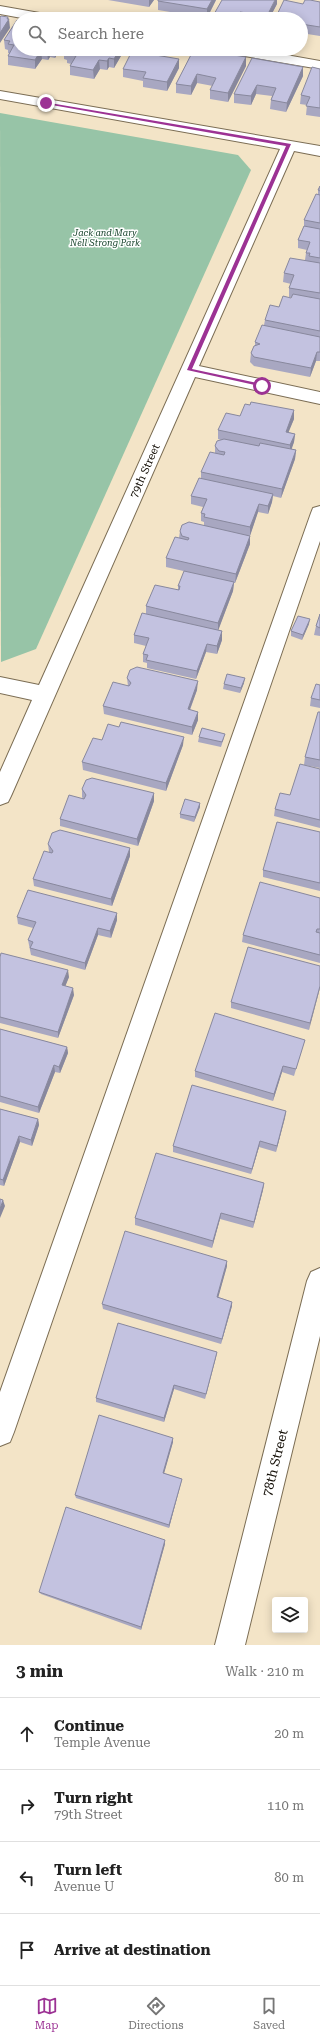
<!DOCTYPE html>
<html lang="en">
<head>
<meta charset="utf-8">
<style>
	:root { --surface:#fff; --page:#f6f6f6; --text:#222; --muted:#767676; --line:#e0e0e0; --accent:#9c3294 }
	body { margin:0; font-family:"Roboto Serif",serif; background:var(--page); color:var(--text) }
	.controls { position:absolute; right:12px; bottom:12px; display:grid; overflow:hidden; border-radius:4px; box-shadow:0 2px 10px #0003 }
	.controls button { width:36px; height:36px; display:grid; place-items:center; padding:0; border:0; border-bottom:1px solid var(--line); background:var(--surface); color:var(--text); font:20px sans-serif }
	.stop { position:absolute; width:12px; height:12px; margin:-9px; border:3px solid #9c3294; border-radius:50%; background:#fff }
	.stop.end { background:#9c3294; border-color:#fff; box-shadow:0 1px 4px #0008 }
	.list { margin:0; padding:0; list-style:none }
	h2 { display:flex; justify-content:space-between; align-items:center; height:52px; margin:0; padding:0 16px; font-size:17px }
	h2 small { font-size:13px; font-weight:400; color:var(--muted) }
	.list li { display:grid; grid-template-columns:26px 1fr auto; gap:12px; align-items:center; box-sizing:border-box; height:72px; padding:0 16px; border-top:1px solid var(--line) }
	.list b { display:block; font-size:15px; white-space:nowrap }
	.list p { margin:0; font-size:13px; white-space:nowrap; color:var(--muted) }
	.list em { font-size:13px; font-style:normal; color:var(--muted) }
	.icon { flex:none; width:22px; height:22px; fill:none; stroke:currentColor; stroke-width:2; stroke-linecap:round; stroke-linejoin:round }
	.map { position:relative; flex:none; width:320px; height:1645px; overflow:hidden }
	.search { position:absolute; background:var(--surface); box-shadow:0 2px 10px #0003; left:12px; right:12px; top:12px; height:44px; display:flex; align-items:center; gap:10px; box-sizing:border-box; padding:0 14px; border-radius:22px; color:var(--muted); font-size:15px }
	.sheet { height:340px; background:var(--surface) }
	nav { display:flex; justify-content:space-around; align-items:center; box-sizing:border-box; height:56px; border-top:1px solid var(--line); background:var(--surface); font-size:11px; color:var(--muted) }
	nav a { display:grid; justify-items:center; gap:2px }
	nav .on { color:var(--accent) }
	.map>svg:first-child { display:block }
	.green { fill:#97c4a7 }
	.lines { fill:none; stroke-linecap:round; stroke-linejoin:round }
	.minor-casing { stroke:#7b6d54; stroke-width:2 }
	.minor { fill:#fff; fill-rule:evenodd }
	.wall { fill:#a8a7c1 }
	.shaded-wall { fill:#88889d }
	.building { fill:#c3c2e0; stroke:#88889d }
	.route { fill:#9c3294 }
	.labels { text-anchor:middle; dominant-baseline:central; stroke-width:3; stroke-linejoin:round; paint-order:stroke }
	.far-park-label { font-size:9px; font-style:italic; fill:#144129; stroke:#fff }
	.street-label { font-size:11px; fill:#120d05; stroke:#fff }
	.near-street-label { font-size:13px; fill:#120d05; stroke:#fff }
</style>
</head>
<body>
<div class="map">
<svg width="320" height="1645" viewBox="0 0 320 1645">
	<rect width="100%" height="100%" fill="#f3e4c7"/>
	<path class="green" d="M0,113l238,42 13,15 -215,479 -35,13z"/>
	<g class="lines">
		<g class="minor-casing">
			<path id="minor" d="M0,6l51,9 5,1 2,3h-31l-27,-5z
				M220,49h32l68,12v8l-93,-16 -5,-1z
				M0,91l320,55v10l-26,-5 -95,215 121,26v12l-125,-27 -184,419 -3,6 -8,3v-33l32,-72 -32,-7v-16l39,8 241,-536 -280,-50z
				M320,506v35l-306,891 -4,10 -10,4v-54l311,-879 2,-5z
				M320,1268v68l-75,309h-30l92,-364 4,-9z"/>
		</g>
		<use href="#minor" class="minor"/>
	</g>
	<path class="wall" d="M108,0h46l-5,7z
		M158,0h58l-9,18 -49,-8z
		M320,2v34l-19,-3v-14l2,-15z
		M277,4l-8,15h-57l1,-3z
		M17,20l2,29h41l-5,9 -5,-1 -2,3 -6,-1 -7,10 -27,-4v-9l1,-3h-1v-3l-3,-1 -1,-9z
		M125,49l-11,19 -5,-1 -2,3 -7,-1 -6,10 -24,-4v-9l1,-2 -4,-1v-3l-3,-1v-9z
		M194,49l52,8v9l-18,36 -18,-3v-9l3,-4 -16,-3 -6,12 -15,-2v-9z
		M179,59v9l-12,23 -24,-4v-6l-20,-4v-8z
		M303,67v9l-17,36 -16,-3 1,-9 1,-4 -16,-2 -5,11 -17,-2v-9z
		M320,69v48l-14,-2 1,-10 -7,-1 1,-9z
		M320,186v175h-4l-6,16 -56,-11 -4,-4 1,-9 4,-7v-4l9,-17 1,-5 14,-13 13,-10h-3v-9l2,-4 -8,-2 1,-9 21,-13 1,-7 1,-3 -9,-2v-8l6,-14v-6l14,-25v-5z
		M250,405l44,5v9l-6,13 7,2 -1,8 -3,7 5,1 -1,9 -14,39 -8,-2 -1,6 -4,12 -10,-2 -8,23v9l-15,39h-1l-1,8 -15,39 4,1v9l-5,14 -11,-2 -10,27 -49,-11v-5l-4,-1v-8l3,-8 -12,-3v-8l12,-21v-8l32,-16v-4l49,-5 -61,-14v-9l13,-20 1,-7 24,-6v-3l-3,-1v-8l2,-6 -12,-3v-8l10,-18v-6l14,-19v-7l6,-6 -3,-1v-9l22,-14z
		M320,614v22l-6,-1 2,-9z
		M309,624l-7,16 -11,-4v-5z
		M127,678l70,12 -7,20 8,2v8l-6,15 -88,-21 -1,-8 25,-20z
		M244,683l-4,10 -17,-4 1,-5z
		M320,685v23l-10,-2 1,-8z
		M320,712v56l-16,-3 1,-8z
		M199,737l25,1 -3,9 -23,-5z
		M102,740l81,5 -17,46 -83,-21 -1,-8z
		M320,769v59l-46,-12 1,-7z
		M82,789l72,4v8l-16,45 -78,-20v-7l23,-20 -1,-2z
		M200,803v4l-6,15 -14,-4v-4z
		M320,832v59l-57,-14v-7z
		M48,844l82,12 -18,50 -78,-20 -1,-7 16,-27z
		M320,898v65l-78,-21 1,-7z
		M117,913v7l-6,18 -13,-3 -13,35 -54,-15 -3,-15 5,-12 -15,-4 -1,-7z
		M0,957l69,20 -4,9 9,9 -16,43 -58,-15z
		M320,966l-11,64 -78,-22v-6z
		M0,1029l67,18 1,6 -8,20 -5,-1 -16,41 -39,-11z
		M305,1040l-2,6 -9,30 -12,-4 -9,29 -78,-24v-6z
		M0,1109l38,10 1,6 -7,21 -12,-4 -16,44 -4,-1z
		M286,1111l-10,41 -17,-5 -8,27 -78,-22v-6z
		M264,1183l-1,7 -10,38 -33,-9 -8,29 -77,-23v-7z
		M227,1261v5l-9,31 14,5v4l-11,38 -118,-35 -1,-5z
		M217,1352l-1,5 -11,42 -31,-10 -10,33 -68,-20v-4z
		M173,1438v4l-9,31 18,6 -1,4 -12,45 -93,-30 -1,-3z
		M165,1544l-24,86 -100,-36 -2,-2z"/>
	<path class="shaded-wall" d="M149,0h5l-5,7z
		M212,0h4l-9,18v-9z
		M275,0h2v4l-8,15h-3l1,-3z
		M240,12l-1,7h-3z
		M8,17l1,4v-2l1,9 -10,15v-10z
		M49,49l1,8 -2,3 -1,-8z
		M54,49h6l-5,9z
		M120,49h5l-11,19v-9z
		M41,50l1,9 -7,10v-9z
		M246,57v9l-18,36v-9z
		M109,58v9l-2,3v-9z
		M179,59v9l-12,23v-9z
		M99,60l1,9 -6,10 -1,-9z
		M303,67v9l-17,36 1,-9z
		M197,74v9l-6,12v-9z
		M257,85l-1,9 -5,11v-9z
		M317,352l-1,9 -6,16 1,-9z
		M294,410v9l-9,22 1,-9z
		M295,434l-1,8 -4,12v-9z
		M296,450l-1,9 -14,39 1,-9z
		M273,494l-1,8 -4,12v-8z
		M259,504l-1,8 -8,24v-9z
		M250,536v8l-15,39 1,-9z
		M234,582l-1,9 -15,40v-8z
		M310,619l-1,5 -7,16 1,-5z
		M222,631v9l-5,14v-8z
		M207,644l-1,8 -10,27 1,-8z
		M245,678l-1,5 -4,10 1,-5z
		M198,681l-1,9 -10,27 1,-8z
		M198,712v8l-6,15v-8z
		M184,737l-1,8 -17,46v-8z
		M154,793v8l-16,45 -1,-7z
		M200,803v4l-6,15 1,-5z
		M130,848v8l-18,50 -1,-7z
		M117,913v7l-6,18 -1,-7z
		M98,928v7l-13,35v-7z
		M68,970l1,7 -6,15 -1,-7z
		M320,986v2l-11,42 1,-7z
		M73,988l1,7 -16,43v-6z
		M67,1047l1,6 -8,20 -1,-6z
		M54,1065l1,7 -16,41 -1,-6z
		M283,1066l-1,6 -9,29 1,-7z
		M286,1111l-1,7 -9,34 1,-6z
		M38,1119l1,6 -7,21 -1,-6z
		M19,1136l1,6 -16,44 -1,-6z
		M260,1141l-1,6 -8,27 1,-5z
		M264,1183l-1,7 -10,38 1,-6z
		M3,1200l2,6 -5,12v-9z
		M221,1213l-1,6 -8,29 1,-7z
		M227,1261v5l-10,36v-5z
		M232,1302v4l-11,38 1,-5z
		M217,1352l-1,5 -11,42 1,-5z
		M174,1385v4l-10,33v-4z
		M173,1438v4l-10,35v-4z
		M182,1479l-1,4 -12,45v-3z
		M165,1540v4l-24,86v-3z"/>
	<path class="building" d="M158,0h54l-5,9 -49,-8z
		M222,0h53l-8,16 -27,-4 -4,7h-4l-19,-3z
		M284,0l19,4 2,-4h5l10,2v25l-19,-3v-5h-26z
		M1,16l7,1 -1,2h2l-9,14v-16z
		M17,20l2,1v28h30l-2,3 -6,-2 -6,10 -27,-4 6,-11 -6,-1 2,-3 -6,-1z
		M64,49h56l-6,10 -5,-1 -2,3 -8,-1 -6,10 -23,-4 6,-10 -9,-2 2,-3 -5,-1z
		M194,49h4l48,8 -18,36 -18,-3 6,-12 -19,-4 -6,12 -15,-2z
		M132,51l47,8 -12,23 -24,-4 3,-6 -23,-3z
		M252,58l51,9 -16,36 -16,-3 5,-12 -19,-3 -6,11 -17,-2z
		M312,67l8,2v39l-14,-2 4,-9 -9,-2z
		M320,186v5l-2,-1z
		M316,194l4,1v28l-16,-3z
		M304,226l16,3v29l-11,-2 1,-3h-4l4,-11 -12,-2z
		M290,258l30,5v30l-31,-5 5,-13 -10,-2z
		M293,294l27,5v32l-55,-11 5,-15 9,2 4,-11 8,2z
		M262,325l58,12v15h-3l-6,16 -57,-11 -3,-4 3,-7 6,-2 -5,-2z
		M251,402l43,8 -8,22 9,2 -5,11 -72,-15 8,-17 14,3 5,-12 5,1z
		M224,439l35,7 1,-3 36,7 -14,39 -81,-17 9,-20 14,3 1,-3 -6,-1 -4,-5 2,-5z
		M199,478l74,16 -5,12 -9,-2 -9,23 -46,-10 1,-3 -4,-1 6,-14 -16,-3z
		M189,522l61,14 -14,38 -70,-16 9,-21 13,3 1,-2 -7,-2 -2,-5 2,-6z
		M184,571l50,11 -16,41 -72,-17 9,-21 24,5 1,-4h-2z
		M142,613l80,18 -5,15 -10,-2 -10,27 -51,-11 2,-5 -5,-1 6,-16 -15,-3z
		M320,614v14l-4,-2z
		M298,616l12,3 -7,16 -12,-4z
		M137,667l61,14 -10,28 10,3 -6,15 -89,-21 10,-24 16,4 2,-3 -4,-5 3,-8z
		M227,674l18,4 -4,10 -17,-4z
		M316,684l4,1v15l-9,-2z
		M318,712h2v48l-15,-3z
		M121,722l63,15 -18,46 -84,-21 11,-24 9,2 6,-16 11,3z
		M202,728l23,6 -3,8 -23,-5z
		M300,764l20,5v51l-45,-11 5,-16 10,2z
		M92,778l62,15 -17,46 -77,-20 9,-24 15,4 2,-4 -4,-6 4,-9z
		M185,799l15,4 -5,14 -15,-3z
		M277,822l43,10v51l-57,-13z
		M60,830l70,18 -19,51 -78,-20 11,-28 8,2 1,-2 -5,-7 4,-11z
		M260,882l60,16v31h-3l-1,3 4,1v22l-77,-20z
		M28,890l89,23 -7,18 -12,-3 -13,35 -55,-15 3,-6 -5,-2 8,-18 -19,-5z
		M248,947l72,19v20l-10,37 -79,-21z
		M1,953l67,17 -6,15 11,3 -15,44 -58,-15v-60z
		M215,1013l90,27 -9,29 -13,-3 -9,28 -79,-23z
		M0,1029l67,18 -8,20 -5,-2 -16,42 -38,-11z
		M192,1085l94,26 -9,35 -17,-5 -8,28 -79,-23z
		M0,1109l38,10 -7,21 -12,-4 -16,44 -3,-1z
		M156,1153l108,30 -10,39 -33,-9 -8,28 -78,-23z
		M0,1199l3,1 -3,9z
		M125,1231l102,30 -10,36 15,5 -10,37 -120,-35z
		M118,1323l99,29 -11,42 -32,-9 -10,33 -68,-20z
		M99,1415l74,23 -10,35 19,6 -13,46 -94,-30z
		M66,1507l99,33 -24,87 -102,-35z"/>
	<path class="route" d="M44,102l247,42 -99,225 70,15 2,3 -77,-17 99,-224 -240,-42z"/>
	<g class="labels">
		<g class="far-park-label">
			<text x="105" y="233">Jack and Mary<tspan x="105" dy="10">Nell Strong Park</tspan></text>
		</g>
		<g class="street-label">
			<text transform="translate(145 471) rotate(-66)">79th Street</text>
		</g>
		<g class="near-street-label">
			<text transform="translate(275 1463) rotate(-76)">78th Street</text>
		</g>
	</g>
</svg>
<div class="controls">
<button><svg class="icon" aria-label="layers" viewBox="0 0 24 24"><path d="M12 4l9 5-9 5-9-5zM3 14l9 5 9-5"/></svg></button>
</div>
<div class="stop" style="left:262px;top:386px"></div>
<div class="stop end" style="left:46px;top:103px"></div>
<div class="search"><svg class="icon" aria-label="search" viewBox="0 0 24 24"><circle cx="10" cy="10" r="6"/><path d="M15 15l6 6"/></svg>Search here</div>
</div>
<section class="sheet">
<h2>3 min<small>Walk · 210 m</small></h2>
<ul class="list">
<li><svg class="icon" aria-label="ahead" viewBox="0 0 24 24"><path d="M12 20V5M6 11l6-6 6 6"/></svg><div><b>Continue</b><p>Temple Avenue</p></div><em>20 m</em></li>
<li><svg class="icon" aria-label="right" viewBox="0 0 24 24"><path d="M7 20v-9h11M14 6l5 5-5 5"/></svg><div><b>Turn right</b><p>79th Street</p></div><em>110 m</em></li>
<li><svg class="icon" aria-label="left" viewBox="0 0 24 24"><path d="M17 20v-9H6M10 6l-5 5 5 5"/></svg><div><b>Turn left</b><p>Avenue U</p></div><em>80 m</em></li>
<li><svg class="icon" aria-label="arrive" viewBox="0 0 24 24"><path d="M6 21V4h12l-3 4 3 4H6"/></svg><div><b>Arrive at destination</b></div></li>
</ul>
</section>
<nav>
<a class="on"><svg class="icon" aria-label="map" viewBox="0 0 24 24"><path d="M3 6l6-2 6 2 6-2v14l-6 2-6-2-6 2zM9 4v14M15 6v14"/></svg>Map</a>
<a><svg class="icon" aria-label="directions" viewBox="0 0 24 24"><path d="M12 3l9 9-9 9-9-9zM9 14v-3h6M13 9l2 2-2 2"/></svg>Directions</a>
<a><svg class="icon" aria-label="saved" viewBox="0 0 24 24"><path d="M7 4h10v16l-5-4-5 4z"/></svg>Saved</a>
</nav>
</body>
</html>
